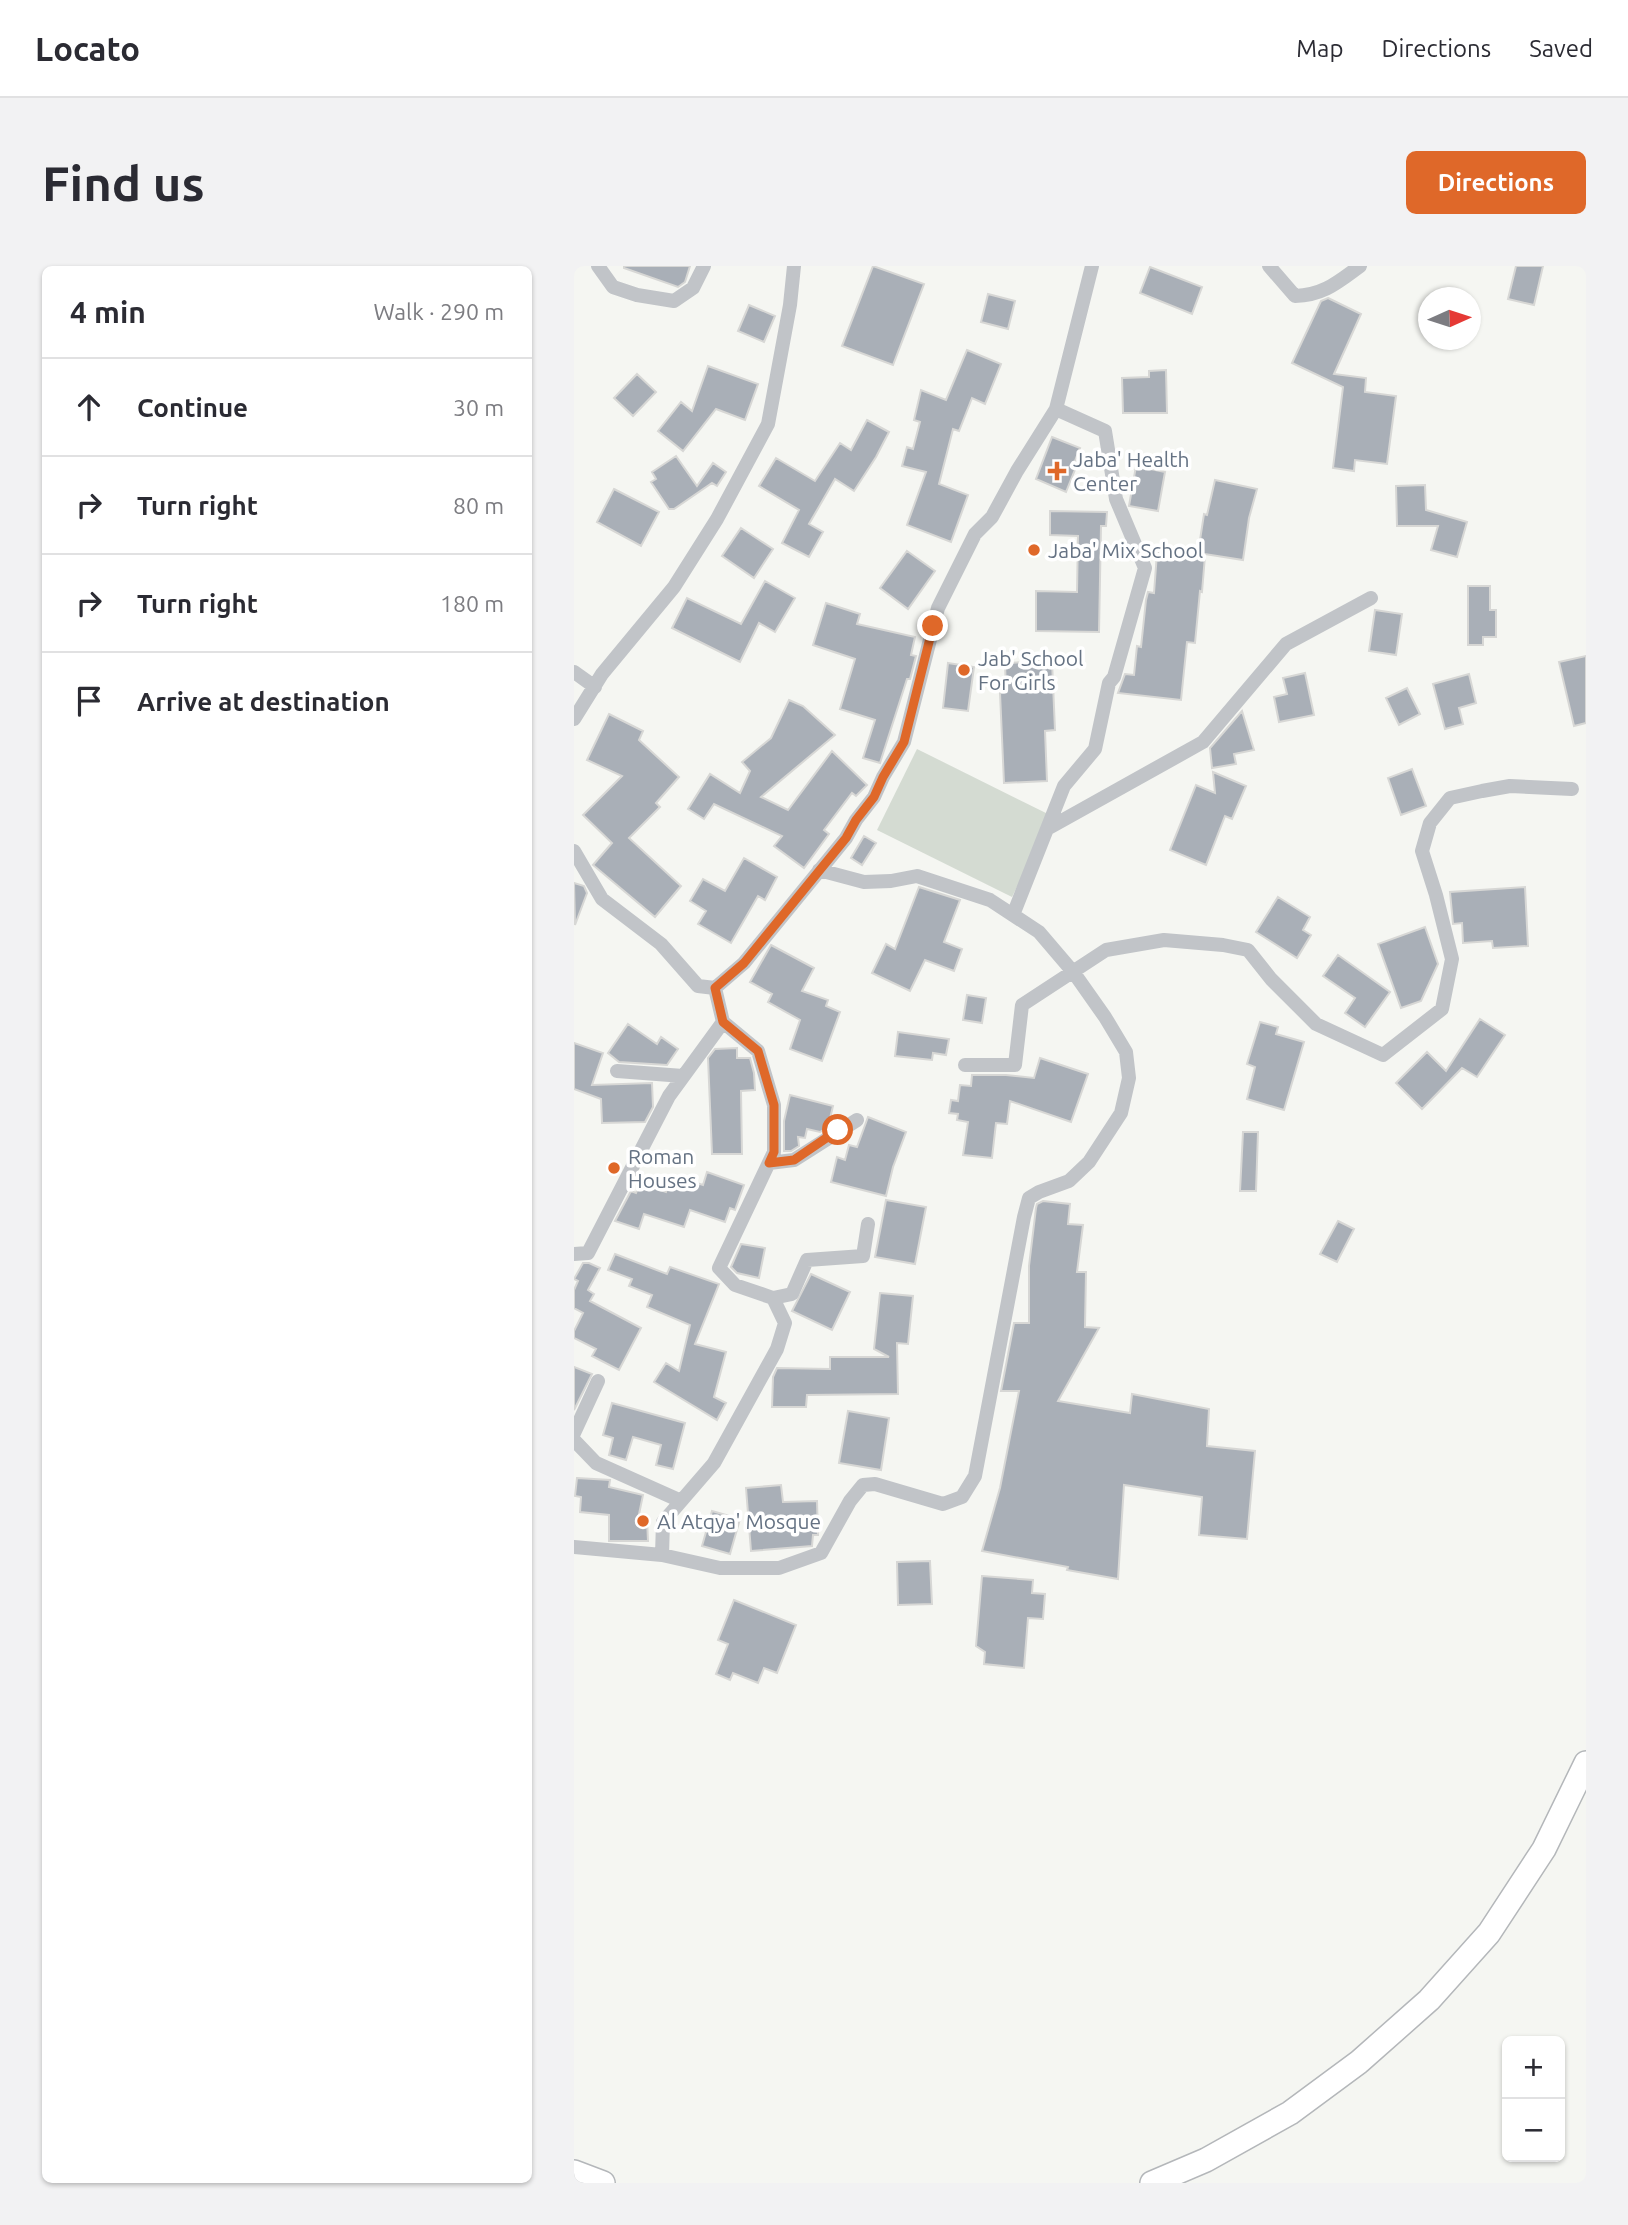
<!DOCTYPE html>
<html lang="en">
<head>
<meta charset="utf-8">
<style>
	:root { --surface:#fff; --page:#f2f2f3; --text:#2b2b33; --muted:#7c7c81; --line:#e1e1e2; --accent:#df6829 }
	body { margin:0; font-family:Ubuntu,sans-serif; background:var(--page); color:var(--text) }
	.controls { position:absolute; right:21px; bottom:21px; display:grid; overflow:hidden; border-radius:10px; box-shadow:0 2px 5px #0004 }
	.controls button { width:63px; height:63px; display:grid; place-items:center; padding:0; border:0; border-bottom:2px solid var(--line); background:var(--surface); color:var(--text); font:35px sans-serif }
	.compass { position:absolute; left:844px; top:21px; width:63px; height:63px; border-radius:50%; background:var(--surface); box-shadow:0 2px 5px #0004; rotate:87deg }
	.stop { position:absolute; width:21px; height:21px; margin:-16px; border:5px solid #df6829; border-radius:50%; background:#fff }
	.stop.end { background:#df6829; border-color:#fff; box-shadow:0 2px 7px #0008 }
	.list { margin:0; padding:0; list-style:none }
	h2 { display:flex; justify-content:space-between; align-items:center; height:91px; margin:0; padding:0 28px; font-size:30px }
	h2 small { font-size:23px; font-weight:400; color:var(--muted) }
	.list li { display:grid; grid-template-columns:46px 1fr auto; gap:21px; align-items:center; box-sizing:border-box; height:98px; padding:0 28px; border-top:2px solid var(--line) }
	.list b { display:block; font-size:26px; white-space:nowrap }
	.list em { font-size:23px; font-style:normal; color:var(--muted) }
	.icon { flex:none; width:38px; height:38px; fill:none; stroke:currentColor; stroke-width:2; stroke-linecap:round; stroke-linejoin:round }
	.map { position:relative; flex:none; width:1012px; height:1917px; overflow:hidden; border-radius:10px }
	header { display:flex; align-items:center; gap:42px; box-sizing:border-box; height:98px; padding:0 35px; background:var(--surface); border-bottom:2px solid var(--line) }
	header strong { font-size:33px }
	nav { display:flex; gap:38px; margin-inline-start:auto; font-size:24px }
	.intro { display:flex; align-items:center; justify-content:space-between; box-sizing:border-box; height:168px; padding:0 42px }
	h1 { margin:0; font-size:49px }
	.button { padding:18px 32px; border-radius:10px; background:var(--accent); color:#fff; font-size:24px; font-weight:700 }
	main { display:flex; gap:42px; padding:0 42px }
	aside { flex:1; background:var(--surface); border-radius:10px; box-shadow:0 2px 5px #0004 }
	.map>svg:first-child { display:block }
	.green { fill:#d4dbd2 }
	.building { fill:#a9afb7; stroke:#d7d7d5; stroke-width:2 }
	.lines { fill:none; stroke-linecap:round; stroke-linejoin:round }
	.trunk-casing { stroke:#b4b7ba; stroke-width:26 }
	.minor { stroke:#c1c4c8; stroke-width:14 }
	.trunk { stroke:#fff; stroke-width:23 }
	.route { stroke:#df6829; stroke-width:9 }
	.poi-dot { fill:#df6829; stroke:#fff; stroke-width:2.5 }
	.labels { text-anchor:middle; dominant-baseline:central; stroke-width:7; stroke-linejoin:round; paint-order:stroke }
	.poi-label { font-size:21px; fill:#657283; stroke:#fff; text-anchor:start }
</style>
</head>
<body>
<header>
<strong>Locato</strong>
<nav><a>Map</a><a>Directions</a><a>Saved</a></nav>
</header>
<div class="intro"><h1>Find us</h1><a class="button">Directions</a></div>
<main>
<aside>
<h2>4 min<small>Walk · 290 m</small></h2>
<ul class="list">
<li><svg class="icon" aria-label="ahead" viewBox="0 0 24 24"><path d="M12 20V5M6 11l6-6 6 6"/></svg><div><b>Continue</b></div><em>30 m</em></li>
<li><svg class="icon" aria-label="right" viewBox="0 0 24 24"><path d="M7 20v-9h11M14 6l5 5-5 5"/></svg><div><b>Turn right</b></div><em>80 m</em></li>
<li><svg class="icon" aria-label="right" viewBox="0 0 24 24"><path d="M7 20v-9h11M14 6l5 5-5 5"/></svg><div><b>Turn right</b></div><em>180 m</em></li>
<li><svg class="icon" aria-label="arrive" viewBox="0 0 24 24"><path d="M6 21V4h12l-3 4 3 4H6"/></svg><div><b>Arrive at destination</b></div></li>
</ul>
</aside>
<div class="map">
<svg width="1012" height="1917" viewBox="0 0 1012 1917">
	<rect width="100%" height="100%" fill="#f5f6f2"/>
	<path class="green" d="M343,483l135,67 -40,81 -135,-67z"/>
	<path class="building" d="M50,0h66l-5,16 -7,5 -54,-19z
		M299,0l51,18 -31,81 -51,-19z
		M942,0h27l-9,39 -26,-6z
		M576,1l52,20 -10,27 -52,-21z
		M414,28l27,7 -7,28 -27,-7z
		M754,32l33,16 -27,60 32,4 -1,14 31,4 -9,68 -32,-4 -1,11 -21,-3 10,-81 -51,-24 29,-62z
		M175,39l26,11 -11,26 -26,-11z
		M393,84l34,14 -16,40 -13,-6 -13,33 -6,-2 -14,55 29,11 -17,47 -44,-17 19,-53 -24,-6 5,-19 6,2 7,-27 -6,-2 7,-30 25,10z
		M134,100l50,18 -13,36 -29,-11 -33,42 -25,-20 23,-29 11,9z
		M592,104l1,43h-44l-1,-35 27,-1v-6z
		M63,108l19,18 -23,24 -19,-18z
		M293,154l22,12 -13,25 -22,34 -19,-12 -26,45 14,8 -14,25 -27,-14 17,-33 -40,-24 17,-28 39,23 25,-38 11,7z
		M478,171l28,11 -5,13 3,1 -12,30 -30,-13z
		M102,190l21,30 16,-23 13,9 -9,14 -5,-3 -38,26h-5l-18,-27 5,-3 -4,-7z
		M562,200l29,6 -7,39 -29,-5z
		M641,214l42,9 -8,29 -6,42 -45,-7 6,-39 3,1z
		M851,219l1,25 41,12 -10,35 -26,-7 7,-24h-41l-1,-40z
		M40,223l45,23 -18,34 -44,-24z
		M476,245l57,1 -1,14h-5l-2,106 -63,-1v-40l41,1 1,-56 -28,-1z
		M167,262l32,21 -19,29 -32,-22z
		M333,285l28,20 -27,38 -28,-21z
		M583,287l48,3 -3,36 -2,-1 -5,52 -8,-1 -6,58 -63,-7 7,-19 9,1 3,-29 4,1 5,-47 2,-8 6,1z
		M191,315l30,17 -20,34 -16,-9 -19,39 -68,-34 15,-30 54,26z
		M894,320h22v24h6v27h-13v8h-15z
		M252,337l34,11 -3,10 58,13 -4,18 5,1 -6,23h-3l-27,84 -17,-5 12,-38 -35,-11 15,-50 -42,-14z
		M801,344l27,4 -6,41 -27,-4z
		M1012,390v67l-12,3 -15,-64z
		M478,395l3,69 -10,1 2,50 -43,2 -4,-90 6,-1 -1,-29z
		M374,397l26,4 -6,44 -25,-3z
		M731,407l9,42 -35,7 -5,-25 13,-3 -4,-16z
		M895,408l7,29 -17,5 4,16 -18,5 -12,-45z
		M833,422l13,26 -21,11 -13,-27z
		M215,434l14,6 32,29 -74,62 27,13 44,-59 35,34 -11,11 -4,-3 -28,37 5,4 -25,34 -30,-22 8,-10 -68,-32 -10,15 -16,-10 22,-35 30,19 10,-22 -8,-9 29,-24z
		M668,445l12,39 -20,4 2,10 -24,4 -2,-20z
		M35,448l34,17 -4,9 40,37 -23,26 4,4 -31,31 52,48 -26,31 -62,-52 19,-22 -29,-28 39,-39 -35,-16z
		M838,503l14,37 -25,9 -13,-37z
		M639,506l33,14 -14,33 -7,-3 -19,49 -36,-15 26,-65 19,8z
		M290,570l12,7 -14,22 -11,-7z
		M170,592l33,19 -12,23 -7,-4 -27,47 -33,-19 8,-13 -16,-10 13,-22 22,12z
		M0,617l10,3 3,7 -12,32z
		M345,621l41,13 -16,42 18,7 -8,22 -29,-11 -15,31 -38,-18 14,-29 9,5z
		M951,621l3,59 -35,2 -1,-7 -29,2 -1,-20 -9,1 -3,-32z
		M704,631l32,20 -7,13 8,5 -14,23 -41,-26z
		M851,661l13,37 -17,37 -20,7 -23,-64z
		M197,679l43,23 -12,23 26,9 -2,6 14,6 -18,49 -32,-12 10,-29 -32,-18 4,-8 -22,-12z
		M764,689l52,37 -25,35 -20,-14 10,-15 -32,-22z
		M393,729l19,3 -4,25 -19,-3z
		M906,753l25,16 -28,42 -15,-9 -40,41 -26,-26 31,-31 19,19z
		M686,756l18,5 -2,7 28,8 -20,68 -37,-11 8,-32 -8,-3z
		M54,758l29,20 4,-7 17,12 -11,16 -48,-3 -11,-9z
		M324,766l51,7 -3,16 -13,-2 -1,7 -37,-4z
		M0,777l29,10 -11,32 60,-2 1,24 -8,15 -43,1 -1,-24 -27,-10z
		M163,782v10h13l4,15 1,17 -14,1 1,63h-30l-4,-96 7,-9z
		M466,792l48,16 -17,48 -61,-21 -3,23 -11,-1 -4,35 -29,-3 5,-33 -11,-2 1,-6 -9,-1 2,-13 7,1 2,-16 11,1 1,-11h34l28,3z
		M216,829l43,11 -5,21 -8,5 -13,-3 -2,9 -7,-1 1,9 -8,5h-7v-30z
		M294,851l38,15 -13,35 -7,29 -55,-14 6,-25 8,3 4,-15 8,2z
		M669,866h15l-2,59h-16z
		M133,906l37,13 -9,25 -5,-2 -5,14 -35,-12 -6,17 -40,-13 -5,15 -24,-8 16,-30 5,2 4,-10 26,9 6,-17 31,10z
		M312,934l40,7 -11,57 -40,-7z
		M469,935l27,3 -2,20 15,1 -6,47h9l-1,55 14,1 -41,73 72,12 2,-19 77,15 -2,37 48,5 -8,88 -48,-4 3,-38 -78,-12 -6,94 -51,-9 1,-3 -86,-16 18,-63 19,-97h-18l13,-68h15v-57l7,-58 1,-4z
		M764,955l16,8 -17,33 -17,-8z
		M167,978l24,4 -6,30 -22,-5 -6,-6z
		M41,988l52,20 3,-7 49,17 -24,60 31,8 -12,45 12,6 -9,17 -63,-38 12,-19 13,8 11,-46 -43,-18 5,-12 -23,-9 3,-7 -24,-9z
		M9,997h6l11,5 -12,22 6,4 -4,7 51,27 -22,42 -27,-14 4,-7 -22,-11v-7l9,-18 -9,-5v-18l4,-9 -4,-2z
		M237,1008l39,18 -18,38 -40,-19z
		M306,1027l33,3 -5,48 -11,-1 1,51 -91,1 -1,12h-34l1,-30 4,-9 53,1v-12h59l-15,-8z
		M0,1101l18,7 -18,36z
		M38,1137l73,20 -12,46 -17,-4 5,-20 -28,-8 -7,23 -17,-5 4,-17 -10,-3z
		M274,1145l41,7 -8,52 -42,-7z
		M3,1212l33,2 -1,7 34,8 -5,24h9l1,22h-39v-26l-29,-3 1,-15 -6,-1z
		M207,1219l2,17 34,-1 1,34h-5l-1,11 -61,5 -5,-63z
		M138,1245l28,8 -10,35 -28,-8z
		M356,1295l2,43 -34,1 -1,-43z
		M408,1310l51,4 -1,13 13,1 -2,25 -15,-1 -4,50 -40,-4 1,-12 -9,-6z
		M160,1334l62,25 -19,48 -13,-5 -6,15 -25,-10 -3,7 -14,-6 12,-30 -10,-4z"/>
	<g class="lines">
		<g class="trunk-casing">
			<path id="trunk" d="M0,1906l29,11
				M578,1917l54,-23 84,-47 69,-51 70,-62 60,-67 55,-84 42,-86"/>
		</g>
		<path class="minor" d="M24,0l15,21 24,8 37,6 19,-13 11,-22
			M695,0l26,30c29,-1 43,-14 65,-30
			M0,406l21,15
			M0,453l28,-45 72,-87 43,-68 51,-95 22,-119 4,-39
			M473,563l156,-87 83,-98 85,-46
			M0,585l28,48 59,45 37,42 17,2 29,-25 102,-125 10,-18 18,-23 9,-20 21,-35 34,-134 37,-74 17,-17 25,-46 39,-62 36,-143
			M439,649l51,-129 31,-37 14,-66 5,-6 31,-109 -29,-69 -11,-68 -49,-22
			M391,799h50l7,-60 84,-55 58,-10 59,5 25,5 23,29 45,45 67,31 59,-46 10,-50 -16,-64 -14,-44 8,-28 20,-25 32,-7 28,-5 62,3
			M43,805l66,5
			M195,897l25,-3 63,-40
			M0,988l14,-1 81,-157 54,-74
			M199,1032l19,-4 15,-34 56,-4 5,-32
			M0,1167l24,-52
			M0,1174l22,23 85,38
			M0,1281l88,8 58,13h59l42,-15 29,-52 13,-16 12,-1 68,20 19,-7 13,-21 49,-259 5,-19 10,-6 30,-11 20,-19 32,-49 8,-35 -3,-26 -21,-35 -31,-44 -35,-41 -49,-32 -73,-24 -26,5 -27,1 -45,-12
			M88,1289l1,-33 51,-59 63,-114 8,-26 -12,-25 -38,-13 -16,-17 55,-116v-47l-16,-54 -35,-29 -8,-34"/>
		<use href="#trunk" class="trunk"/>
	</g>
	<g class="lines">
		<path class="route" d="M264,864l-44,30 -25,3 5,-11v-47l-16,-54 -35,-29 -8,-34 29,-25 102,-125 10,-18 18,-23 9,-20 21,-35 29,-116"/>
	</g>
	<g class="poi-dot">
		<path d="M479.5 194.5h7v7h7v7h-7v7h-7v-7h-7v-7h7z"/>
		<circle cx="460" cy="284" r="7"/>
		<circle cx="390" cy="404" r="7"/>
		<circle cx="40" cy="902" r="7"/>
		<circle cx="69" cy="1255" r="7"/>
	</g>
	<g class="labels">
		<g class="poi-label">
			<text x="499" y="193">Jaba' Health<tspan x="499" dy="24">Center</tspan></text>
			<text x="474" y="284">Jaba' Mix School</text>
			<text x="404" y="392">Jab' School<tspan x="404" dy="24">For Girls</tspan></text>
			<text x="54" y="890">Roman<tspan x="54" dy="24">Houses</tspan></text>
			<text x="83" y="1255">Al Atqya' Mosque</text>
		</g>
	</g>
</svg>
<div class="controls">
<button>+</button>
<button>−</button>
</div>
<svg class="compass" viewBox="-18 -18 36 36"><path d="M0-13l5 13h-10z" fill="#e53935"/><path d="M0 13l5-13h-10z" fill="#7c7c81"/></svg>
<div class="stop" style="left:264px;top:864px"></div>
<div class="stop end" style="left:359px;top:360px"></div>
</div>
</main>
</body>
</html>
